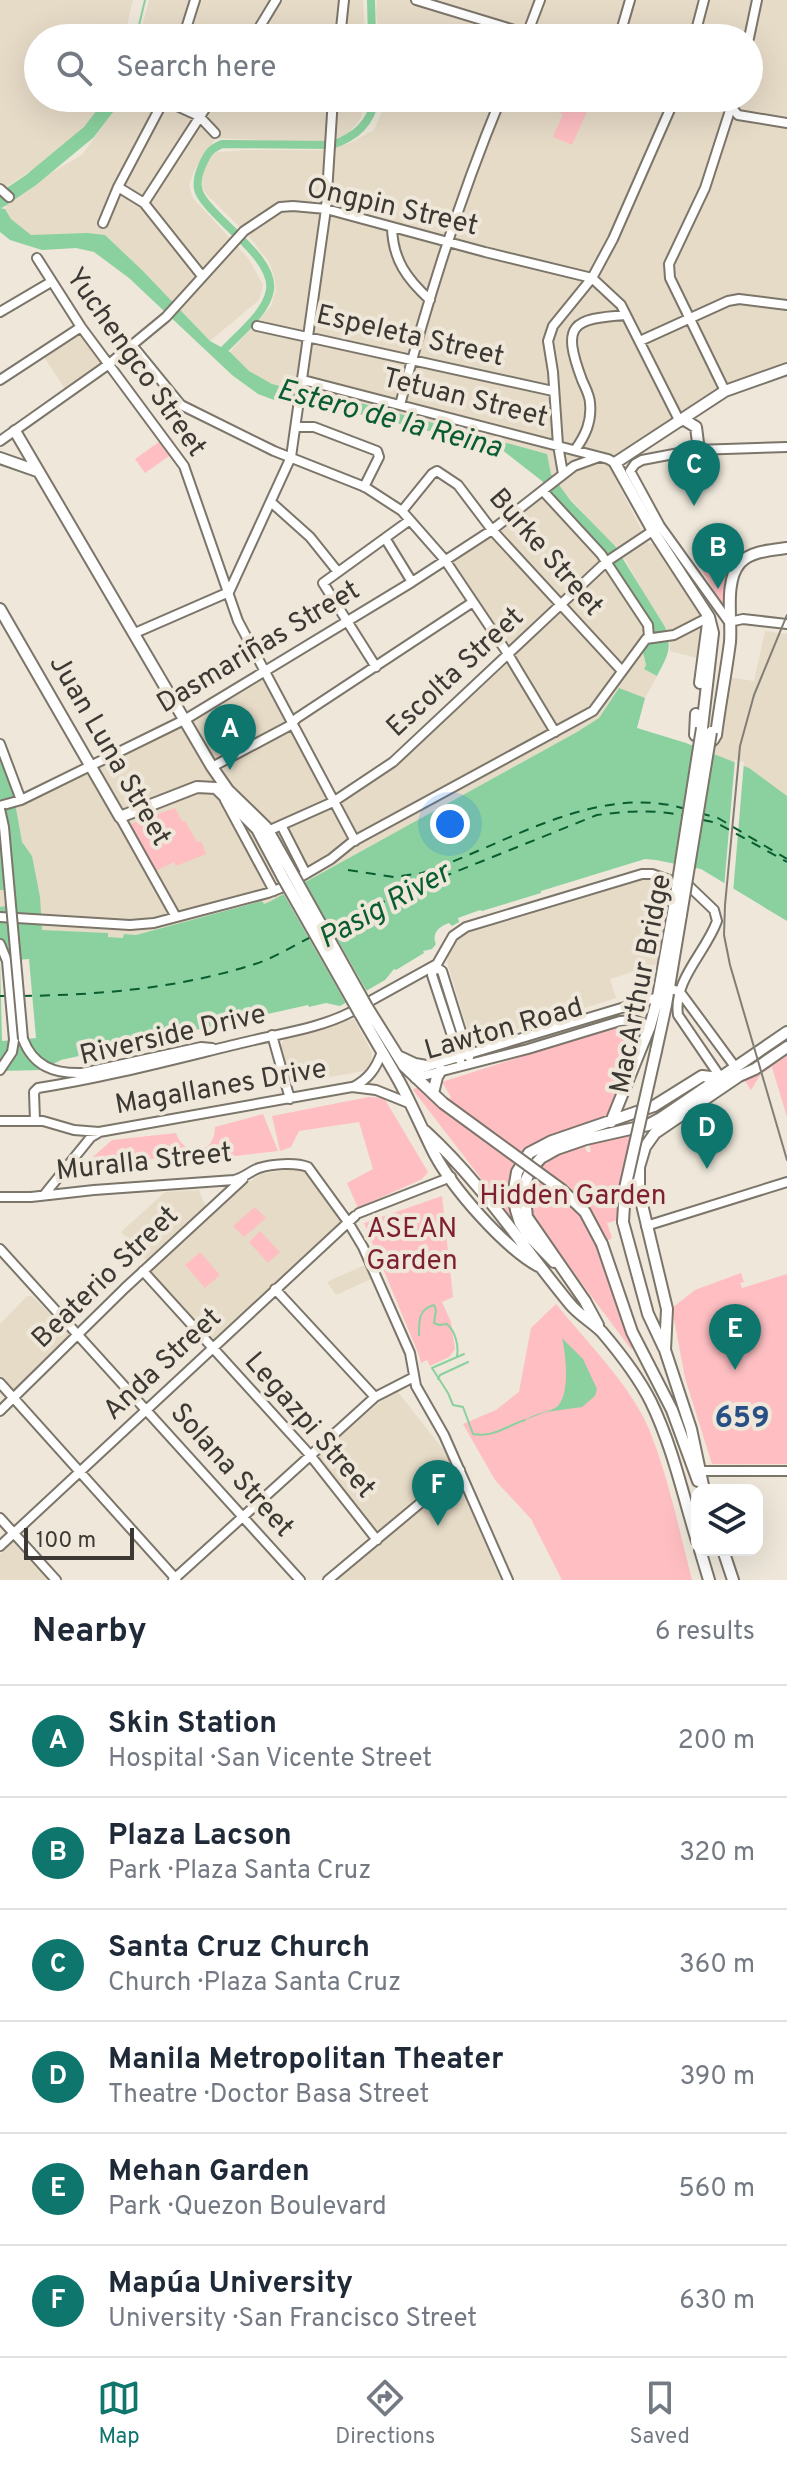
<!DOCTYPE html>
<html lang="en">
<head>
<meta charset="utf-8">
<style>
	:root { --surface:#fff; --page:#f2f2f3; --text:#1f2937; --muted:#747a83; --line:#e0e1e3; --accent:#0f766e }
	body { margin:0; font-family:Overpass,sans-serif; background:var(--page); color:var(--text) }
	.controls { position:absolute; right:24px; bottom:24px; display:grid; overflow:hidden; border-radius:16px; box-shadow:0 8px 32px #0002 }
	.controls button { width:72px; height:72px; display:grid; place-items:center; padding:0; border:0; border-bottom:2px solid var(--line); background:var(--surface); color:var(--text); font:40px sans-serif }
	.scale { position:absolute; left:24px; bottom:20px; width:110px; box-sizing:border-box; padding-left:8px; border:4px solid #3c3934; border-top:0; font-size:22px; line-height:28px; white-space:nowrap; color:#3c3934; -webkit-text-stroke:6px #eee7da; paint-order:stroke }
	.you { position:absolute; left:450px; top:824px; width:28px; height:28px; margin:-20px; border:6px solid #fff; border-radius:50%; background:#1a73e8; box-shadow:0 0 0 12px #1a73e833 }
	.badge { display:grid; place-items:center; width:52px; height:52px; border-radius:50%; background:var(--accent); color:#fff; font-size:26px; font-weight:700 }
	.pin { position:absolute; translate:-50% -66px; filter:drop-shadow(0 2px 4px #0008) }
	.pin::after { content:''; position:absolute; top:42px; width:28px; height:24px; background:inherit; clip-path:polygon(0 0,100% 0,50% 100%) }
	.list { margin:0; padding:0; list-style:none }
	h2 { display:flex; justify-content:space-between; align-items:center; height:104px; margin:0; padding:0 32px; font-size:34px }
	h2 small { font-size:26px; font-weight:400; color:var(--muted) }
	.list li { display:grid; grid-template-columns:52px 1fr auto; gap:24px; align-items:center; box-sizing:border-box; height:112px; padding:0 32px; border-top:2px solid var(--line) }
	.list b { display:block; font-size:30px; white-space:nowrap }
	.list p { margin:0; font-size:26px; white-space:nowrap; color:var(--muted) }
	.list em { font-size:26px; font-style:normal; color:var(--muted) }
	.icon { flex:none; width:44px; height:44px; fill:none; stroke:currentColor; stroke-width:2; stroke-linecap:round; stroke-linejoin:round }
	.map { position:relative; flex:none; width:787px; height:1580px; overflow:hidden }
	.search { position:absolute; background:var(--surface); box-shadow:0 8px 32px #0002; left:24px; right:24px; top:24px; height:88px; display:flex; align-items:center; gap:20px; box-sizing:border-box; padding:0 28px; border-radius:44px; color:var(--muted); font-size:30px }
	.sheet { height:776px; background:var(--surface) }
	nav { display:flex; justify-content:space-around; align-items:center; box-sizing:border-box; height:112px; border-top:2px solid var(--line); background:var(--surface); font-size:22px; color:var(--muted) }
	nav a { display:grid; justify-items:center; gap:4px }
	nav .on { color:var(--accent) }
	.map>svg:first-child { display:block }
	.built { fill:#e6dbc7 }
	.green { fill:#febec2 }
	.water { fill:#8ad19f }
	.pier { fill:#eee7da }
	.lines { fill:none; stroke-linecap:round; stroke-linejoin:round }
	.stream { stroke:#8ad19f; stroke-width:2 }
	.canal { stroke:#8ad19f; stroke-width:8 }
	.river { stroke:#8ad19f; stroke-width:14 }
	.ferry { stroke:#095d30; stroke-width:2; stroke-dasharray:10 8; stroke-linecap:butt }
	.minor-casing { stroke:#7b756a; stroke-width:12 }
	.major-casing { stroke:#7b756a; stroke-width:14 }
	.minor { stroke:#fff; stroke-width:8 }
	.major { stroke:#fff; stroke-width:10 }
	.tram { stroke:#827d75; stroke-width:2 }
	.minor-bridge-casing { stroke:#7b756a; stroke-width:12; stroke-linecap:butt }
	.major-bridge-casing { stroke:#7b756a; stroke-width:14; stroke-linecap:butt }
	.minor-bridge { stroke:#fff; stroke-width:8 }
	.major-bridge { stroke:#fff; stroke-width:10 }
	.labels { text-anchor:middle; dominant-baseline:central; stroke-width:8; stroke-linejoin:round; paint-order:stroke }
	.street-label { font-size:28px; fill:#3c3934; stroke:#eee7da }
	.park-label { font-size:28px; fill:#7f1f32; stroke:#eee7da }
	.water-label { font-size:30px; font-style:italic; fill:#095d30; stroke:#eee7da }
	.neighbourhood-label { font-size:30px; font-weight:bold; fill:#284f85; stroke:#eee7da }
</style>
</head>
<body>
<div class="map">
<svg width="787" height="1580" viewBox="0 0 787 1580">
	<rect width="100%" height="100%" fill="#eee7da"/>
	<path class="built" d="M0,0h133l-9,38h-86v60h65l-17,31 -42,33 -44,29z
		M149,0h214l2,38h-226z
		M377,0h410v362l-56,21 -124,79 41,81 10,2 39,66 8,18 -4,30 -31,-8v-10l-44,-80 -65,-73 -10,-14 -5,-20 -200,-55 -32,-4 -42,-11 -24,-13 -18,-19 41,-46 5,-17 -2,-13 -5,-14 -22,-28 -40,-39 -5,-7 -1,-12 9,-19 7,-5 29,-2h78l26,-7 24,-13 14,-32h361v-60h-369l-4,-25z
		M119,98h243l-1,20 -13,16 -24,9 -108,-5 -22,33 -5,15 4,12 56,61 14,26 -4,15 -49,41 -68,-71 -37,-35h-74l-20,-16 -6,-10 3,-11 74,-43 31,-43z
		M81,332l23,31 -39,26 -21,-32z
		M547,488l58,64 48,73 3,7 -13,20 3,13 -2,4 13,7 -12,22 -26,-9 -20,29 -22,14 -306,169 -8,3 -1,-3 -126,34 -12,-1v4l-16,-1 -1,-4 -107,-4v-123l92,-39 172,-94 69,129 45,-29 129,-119 -62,-94z
		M765,631l22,3v162l-74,-41 13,-78 28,4z
		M640,878l13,2 15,9 -8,74 -50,16 6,19 -144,46 -25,-82 4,-16 10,-12z
		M354,1019l18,34 -1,12 -7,6 -75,13 -8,-38 4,-9z
		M294,1169l11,2 37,51 -129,121 -64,-71 100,-90 12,-8z
		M199,1190l7,17 -58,55 -27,-30 44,-40z
		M365,1265l6,14 -35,16 -9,-13z
		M27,1296h5l37,37 1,5 -56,54 -14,-15v-53z
		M397,1391l49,62 7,18 -76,63 -61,-78 74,-62z
		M455,1481l6,8 40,91h-166z
		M13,1542l22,25 13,13h-48v-26z"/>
	<path class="green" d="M548,98h45l-21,47 -19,-8 10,-23 -18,-8z
		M159,442l10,14 -24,17 -10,-14z
		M725,559h3l-4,41 -2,5 -22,-38 2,-2z
		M175,808l7,13h3l12,21 4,-1 5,13 -30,12 -2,-4 -18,9 -26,-47z
		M635,1023l10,5 -34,87 -10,2 -73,29 -14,17 -7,26 6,31 -100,-130 6,-4 25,20 7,-9 -9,-15 179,-57z
		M787,1052v65l-15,-50 -11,7 -10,16 -7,-11z
		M369,1097l15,1 44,74 -6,7 -64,29 -11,-25 26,-14 -14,-47 -60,9 -8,16 -11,4 -8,-35z
		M263,1114l15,37 -42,5 -39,-1 -113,10 28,-25 64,-7c9,26 39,22 39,-6z
		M633,1130l-15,68v22l-11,3 5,15 -13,8 21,70 13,32 -2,1 -91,-121c-14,-22 -15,-52 8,-69 10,-8 25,-11 36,-14l3,7h4l-2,-8z
		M442,1196l11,101 -11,5 9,20 4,27 -6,8 -19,9 -3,-6 -6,3 -2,-8 -55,-132z
		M255,1207l11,11 -22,19 -11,-11z
		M260,1231l20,21 -12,11 -19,-21z
		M200,1252l20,23 -15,13 -20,-23z
		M741,1273l3,9 -4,1 2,5 45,-14v190h-75l-27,-86 -13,-70 23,-18z
		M556,1304c28,35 75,82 92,123 20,48 31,102 44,153h-130l-31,-61 -36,-39 -32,-56 33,-14 23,-18 12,-64z"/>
	<path class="water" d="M0,208l5,1 6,10 20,16 56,-2 18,2 37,35 68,71 20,11 19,19 23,13 42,11 32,4 201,55 4,20 20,27 44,45 50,81c8,23 2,29 -8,49l-13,-7 2,-4 -3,-13 12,-20 -2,-7 -48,-73 -54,-57 -9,-14 -41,-32 -137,-34 -44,-8 -38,-4 -24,-9 -26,-19 -103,-97 -35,-26 -18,-4 -34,2 -32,-10 -10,-8z
		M619,688l26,10 -8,30 49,15 63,25 38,28v125l-86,-52 -45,-9 -11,-1 -104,32v2l-59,18 -2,-1 -22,8 1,4 -7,4 -3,-3c-9,3 -18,10 -13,21l-4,5 -9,2 1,2 -28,17 -2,-1 -9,11 -45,26 -14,-3 -17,4 -1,-2 -247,55 -19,10 -42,1v-164l6,-1 -2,-16h-4v-131l12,27 10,56 10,14 8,41 2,33 66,3v4l15,1 1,-4 12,1 126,-34 2,3 7,-3 306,-169 22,-14z
		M562,1338l21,21 14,30 -2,7 -13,11 -36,5 -21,8c10,-7 20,-7 30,-12 16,-9 11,-54 7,-70z"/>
	<path class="pier" d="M735,759l9,3 -11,131 -9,-5z
		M303,879l66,116 -21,12 -66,-116z
		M29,959l7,79 -34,3 -2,-80z"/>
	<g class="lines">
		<path class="stream" d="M136,38l9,-38
			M419,1335c0,-13 -1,-26 15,-30l2,5 -2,13 5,2 8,-1c8,7 12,21 10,32
			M464,1354l-32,14 16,25 5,12 10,2 10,27c20,4 33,-8 52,-14
			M438,1379l2,-4 28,-13"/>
		<path class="canal" d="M371,0l1,38
			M221,353c16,-18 45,-39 49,-63 5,-32 -55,-69 -69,-94 -6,-9 -3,-21 1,-30 5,-12 8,-17 20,-22l110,1c25,-9 38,-21 44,-47"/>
		<path class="river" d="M0,201l31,-21 58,-48 26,-34"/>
		<path class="ferry" d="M700,813l18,5 69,41
			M703,820l14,3 70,39
			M348,870l46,7 28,-4c84,-28 174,-91 264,-64
			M327,929l66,-32 204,-82c30,-4 58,-6 88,1
			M0,996h8
			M22,996c78,-1 159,-8 233,-32 19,-6 38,-18 56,-27"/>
		<g class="minor-casing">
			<path id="minor" d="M416,0l125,38
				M526,37l14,-37
				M183,38l12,-38
				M253,38l23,-38
				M340,38l4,-38
				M619,38l11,-38
				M694,38l10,-38
				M749,38l8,-38
				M716,98l11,4 11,13 49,8
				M164,100l35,16 16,17
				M118,187l26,16 58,73
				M0,189l9,8
				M144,203l68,-105
				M103,223l15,-36 47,-89
				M392,228c1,32 15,51 38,72
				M37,258l44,69 103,139 54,155 117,220
				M0,312l51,-30
				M257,326l296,65
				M640,341l88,-40 11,-2 48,6
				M132,345l49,60 93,46 91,36 37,24 43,49 63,94 47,78
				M0,380l81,-53
				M303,380l305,79 7,4
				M725,391l-55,-113 -1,-14 36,-76 29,-90
				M400,405c27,-104 60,-208 101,-307
				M297,427h17l63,24 2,6 -15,30
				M0,441l109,-77 57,-47 78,-86 36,-24 13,-1 33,3 159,43 107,26 29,27 59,117
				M787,447l-92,3 -53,10 -7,4 -5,7 30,55 69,96 14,-3 44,5
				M575,450c10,-14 17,-28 15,-47 0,-7 -5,-16 -8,-23 -21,-56 -10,-61 44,-65
				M563,474l-5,-29 -5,-73 -5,-31 5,-15 39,-48 21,-39 62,-141
				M543,491l58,63 47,71 1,12
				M272,503l38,34 28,35
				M402,511l30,-37 5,-3 21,14 34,45 130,141
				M385,538l27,44
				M135,633l94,-41 62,-135 35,-248 7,-111
				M376,667l-53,-84 87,-63
				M0,744l21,56
				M212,767l77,-41 8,-8 176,-116
				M225,800l49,91
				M0,806l21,-6 165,-81 226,-137 80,-52 82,-64 25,-9
				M120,817l56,100
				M281,825l25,49
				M268,831l65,-29 60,-40 213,-200 54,-36
				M302,876l29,-17 21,-17 241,-131 53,-72 28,-4 35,-18
				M690,887l24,23 3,11c-11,31 -44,59 -39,94l43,63
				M0,917l130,8 24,-2 114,-30 13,-5
				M0,944l7,17 7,79 -2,12 -12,18
				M434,966l8,5 27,86
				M434,967l-2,8 28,85
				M669,988l11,4 56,76
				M372,1000l65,-36 16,-28 13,-9 176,-53h10l20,7
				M272,1035l18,64
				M23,1039c10,27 31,35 59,34l119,-26 11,1
				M409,1072l249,-75
				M415,1078l113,-29 92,-28 14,-1 16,6
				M353,1087c16,-8 23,-19 29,-35
				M0,1121h43l31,9 25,2 253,-45 24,3 35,14
				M35,1121l-1,-29 4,-4c71,-11 141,-30 212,-47 33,-8 70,-13 101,-29
				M44,1195l47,-58 7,-4
				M0,1197h31l63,-7 140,-10c10,-2 16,-9 25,-12 13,-4 36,-6 49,-1l40,55 15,25 47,106 6,33 28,49 64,145
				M359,1213l92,-36
				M646,1226l141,-44
				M0,1249l300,331
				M143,1271l167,184 67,85
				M275,1289l100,108
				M0,1383l176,196
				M0,1411l125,-123 118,-109
				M702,1471h85
				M0,1518l56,62
				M0,1546l355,-330
				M173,1580l202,-183 39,-20
				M328,1580l132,-110"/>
		</g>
		<g class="major-casing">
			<path id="major" d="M683,419l13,8 2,16 -3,7
				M15,431l197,336 16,23 38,37 25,44
				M0,458l37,13
				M0,609l120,208 77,-30 19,1 41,41 25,47
				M700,683l8,-60
				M702,728l11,-95 -4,-16 -56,-86 -38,-68 110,-72 62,-22
				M695,735l1,-21
				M713,740l3,-5c4,-31 10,-62 14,-93 2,-22 -6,-61 10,-79 11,-12 32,-13 47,-15
				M367,1007l37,59 39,37
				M359,1012c13,23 27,46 40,69 13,24 23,48 35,72 19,36 69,93 104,113
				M656,1051l10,-46 15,-90
				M398,1056l17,8 11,2
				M433,1093l4,-16 4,-7
				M611,1122l39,-96 8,-29 15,-84
				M425,1131c56,51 97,115 145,173 9,11 22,18 32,28 17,20 37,46 49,70 21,43 32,93 46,139
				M623,1222l25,92 16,34
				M602,1244l30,88 40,78 26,71
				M554,1262l-25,-26 -9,-13 -4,-13 -3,-15 4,-23 12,-19 23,-12 102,-35 48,-30 18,2
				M598,1325l-13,-24 -58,-84 -3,-27 2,-10 5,-11 10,-11 16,-9 29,-10 62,-14 13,-7 126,-86
				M704,1490l-13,-61 -26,-79 2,-41 -28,-117v-25l6,-20 10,-14 84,-57 16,-7 32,-22
				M700,1550l9,30
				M723,1550l10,30"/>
		</g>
		<use href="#minor" class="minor"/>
		<use href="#major" class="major"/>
		<path class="tram" d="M787,615l-33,80 -14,51 -15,159 -1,30 6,30 57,195"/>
		<g class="minor-bridge-casing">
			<path id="minor-bridge" d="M0,809l4,18 19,212"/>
		</g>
		<g class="major-bridge-casing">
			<path id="major-bridge" d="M291,871l76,136
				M282,876l77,136
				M673,913l29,-185
				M681,915l30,-183
				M443,1103l119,87 23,22 17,32
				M623,1222l2,-34 31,-137"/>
		</g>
		<use href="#minor-bridge" class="minor-bridge"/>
		<use href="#major-bridge" class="major-bridge"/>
	</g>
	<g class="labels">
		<g class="street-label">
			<text transform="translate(392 208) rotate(13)">Ongpin Street</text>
			<text transform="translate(410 337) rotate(13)">Espeleta Street</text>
			<text transform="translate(135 363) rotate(55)">Yuchengco Street</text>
			<text transform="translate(465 399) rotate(14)">Tetuan Street</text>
			<text transform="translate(545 553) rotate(49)">Burke Street</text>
			<text transform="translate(259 648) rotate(-31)">Dasmariñas Street</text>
			<text transform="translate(456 673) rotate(-43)">Escolta Street</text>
			<text transform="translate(109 751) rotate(60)">Juan Luna Street</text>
			<text transform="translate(642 984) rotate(-79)">MacArthur Bridge</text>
			<text transform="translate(504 1030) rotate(-16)">Lawton Road</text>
			<text transform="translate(173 1036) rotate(-13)">Riverside Drive</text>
			<text transform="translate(221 1088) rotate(-10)">Magallanes Drive</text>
			<text transform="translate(144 1163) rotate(-6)">Muralla Street</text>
			<text transform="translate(106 1278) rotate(-44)">Beaterio Street</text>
			<text transform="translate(163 1365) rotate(-43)">Anda Street</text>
			<text transform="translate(309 1426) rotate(49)">Legazpi Street</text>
			<text transform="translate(231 1471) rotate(48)">Solana Street</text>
		</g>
		<g class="park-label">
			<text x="573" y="1197">Hidden Garden</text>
			<text x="412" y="1230">ASEAN<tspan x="412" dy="32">Garden</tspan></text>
		</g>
		<g class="water-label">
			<text transform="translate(389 420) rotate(15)">Estero de la Reina</text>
			<text transform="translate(385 907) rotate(-29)">Pasig River</text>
		</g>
		<g class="neighbourhood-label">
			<text x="742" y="1419">659</text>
		</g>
	</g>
</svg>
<div class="controls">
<button><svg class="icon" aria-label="layers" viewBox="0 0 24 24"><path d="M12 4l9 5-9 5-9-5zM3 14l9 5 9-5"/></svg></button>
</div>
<div class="scale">100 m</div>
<div class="you"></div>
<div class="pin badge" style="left:230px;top:770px">A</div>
<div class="pin badge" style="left:718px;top:589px">B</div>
<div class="pin badge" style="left:694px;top:506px">C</div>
<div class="pin badge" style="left:707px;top:1169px">D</div>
<div class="pin badge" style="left:735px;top:1370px">E</div>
<div class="pin badge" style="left:438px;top:1526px">F</div>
<div class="search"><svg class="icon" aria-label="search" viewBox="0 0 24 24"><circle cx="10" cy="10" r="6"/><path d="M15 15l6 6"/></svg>Search here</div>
</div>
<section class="sheet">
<h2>Nearby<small>6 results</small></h2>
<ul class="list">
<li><span class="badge">A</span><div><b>Skin Station</b><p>Hospital · San Vicente Street</p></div><em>200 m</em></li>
<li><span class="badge">B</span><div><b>Plaza Lacson</b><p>Park · Plaza Santa Cruz</p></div><em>320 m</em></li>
<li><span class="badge">C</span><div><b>Santa Cruz Church</b><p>Church · Plaza Santa Cruz</p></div><em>360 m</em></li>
<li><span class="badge">D</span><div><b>Manila Metropolitan Theater</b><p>Theatre · Doctor Basa Street</p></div><em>390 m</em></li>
<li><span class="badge">E</span><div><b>Mehan Garden</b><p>Park · Quezon Boulevard</p></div><em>560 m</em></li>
<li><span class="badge">F</span><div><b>Mapúa University</b><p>University · San Francisco Street</p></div><em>630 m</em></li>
</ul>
</section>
<nav>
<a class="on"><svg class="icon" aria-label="map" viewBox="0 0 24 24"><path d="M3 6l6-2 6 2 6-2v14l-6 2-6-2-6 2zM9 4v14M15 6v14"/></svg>Map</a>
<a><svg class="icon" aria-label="directions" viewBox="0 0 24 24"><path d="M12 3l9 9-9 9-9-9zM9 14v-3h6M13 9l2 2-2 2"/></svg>Directions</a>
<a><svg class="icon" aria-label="saved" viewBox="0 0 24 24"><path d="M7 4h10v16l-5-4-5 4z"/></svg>Saved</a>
</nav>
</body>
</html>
